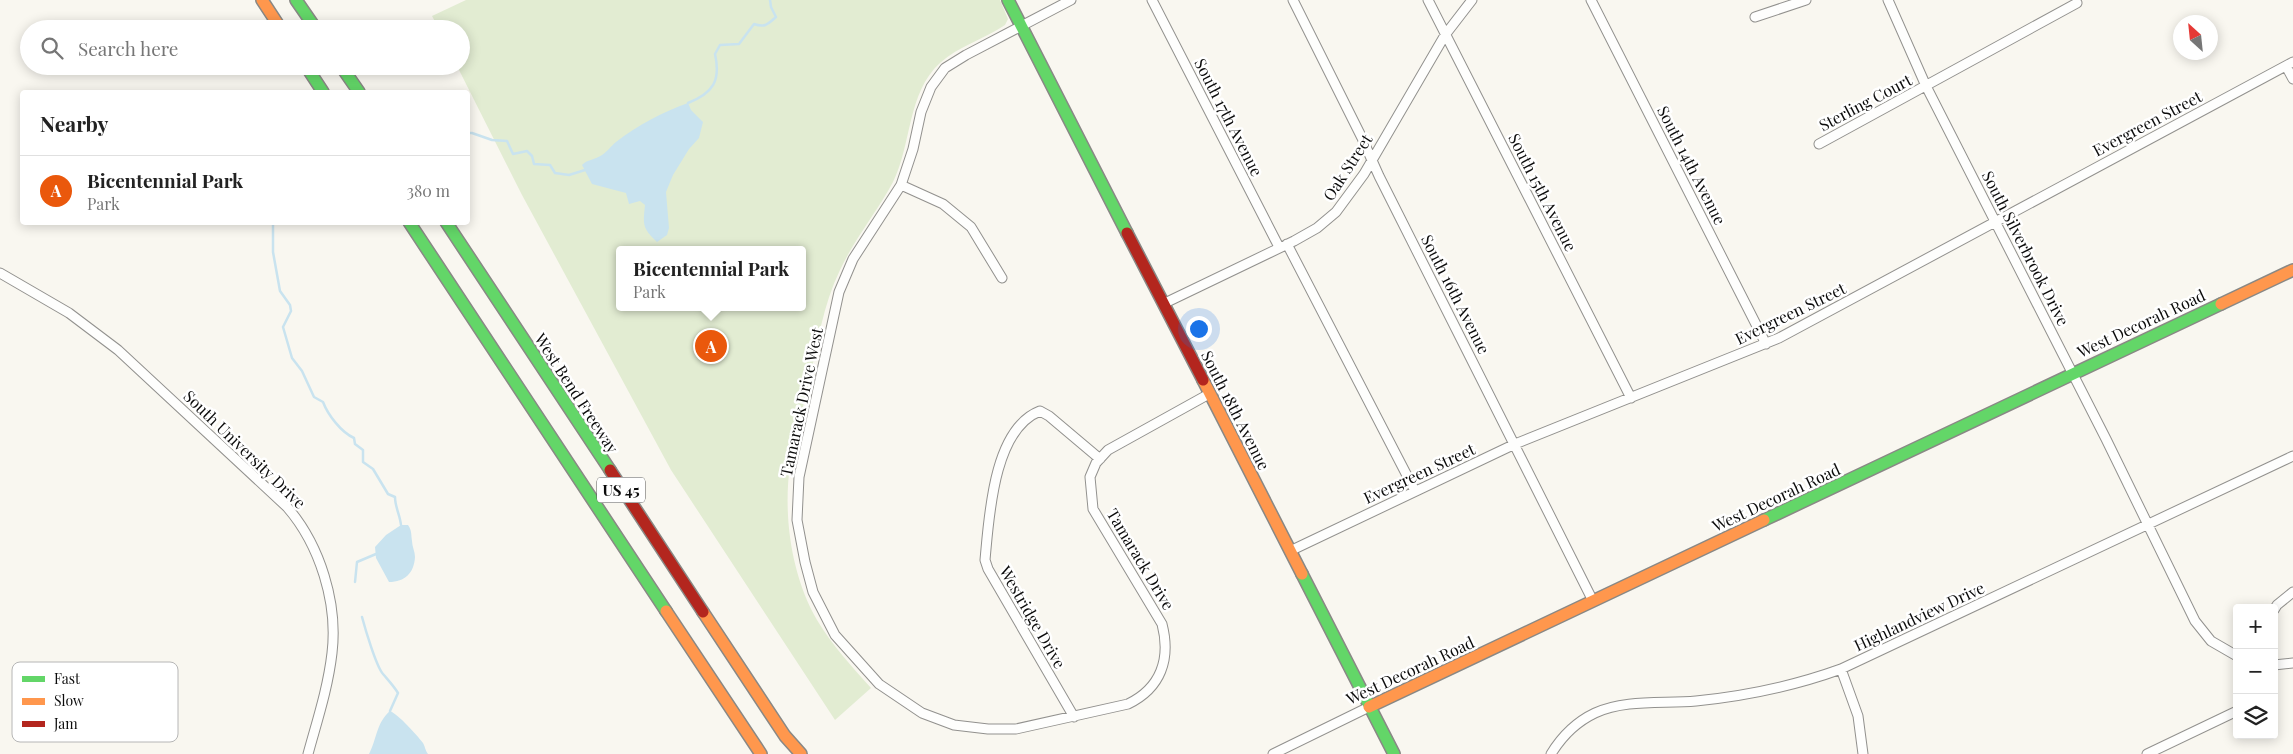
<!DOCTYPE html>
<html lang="en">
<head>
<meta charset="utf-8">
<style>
	:root { --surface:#fff; --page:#f2f2f2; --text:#222; --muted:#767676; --line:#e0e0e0; --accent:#ea580c }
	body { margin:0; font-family:"Playfair Display",serif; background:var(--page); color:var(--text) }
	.controls { position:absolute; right:15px; bottom:15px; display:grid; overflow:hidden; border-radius:5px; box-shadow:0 2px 12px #0003 }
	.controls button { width:45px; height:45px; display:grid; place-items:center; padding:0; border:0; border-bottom:1px solid var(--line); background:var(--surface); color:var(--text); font:25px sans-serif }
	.compass { position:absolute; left:2173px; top:15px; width:45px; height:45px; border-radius:50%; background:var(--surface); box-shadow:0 2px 12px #0003; rotate:333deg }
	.you { position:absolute; left:1198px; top:328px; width:18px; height:18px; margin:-12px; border:4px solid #fff; border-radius:50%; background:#1a73e8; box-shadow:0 0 0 8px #1a73e833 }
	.badge { display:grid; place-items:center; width:32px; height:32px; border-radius:50%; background:var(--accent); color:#fff; font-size:16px; font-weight:700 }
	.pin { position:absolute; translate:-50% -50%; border:2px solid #fff; box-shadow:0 1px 5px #0006 }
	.popup { position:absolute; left:616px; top:246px; width:190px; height:65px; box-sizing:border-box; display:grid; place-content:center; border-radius:5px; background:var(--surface); filter:drop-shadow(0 1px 4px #0005); font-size:16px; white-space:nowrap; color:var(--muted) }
	.popup b { font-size:19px; color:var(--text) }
	.popup::after { content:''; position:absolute; left:50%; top:100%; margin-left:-10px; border:10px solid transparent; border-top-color:var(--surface) }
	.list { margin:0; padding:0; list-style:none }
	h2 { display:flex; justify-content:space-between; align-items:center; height:65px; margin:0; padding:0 20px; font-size:21px }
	h2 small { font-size:16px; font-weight:400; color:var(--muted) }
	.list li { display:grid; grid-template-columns:32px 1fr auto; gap:15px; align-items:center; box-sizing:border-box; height:70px; padding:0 20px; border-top:1px solid var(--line) }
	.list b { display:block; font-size:19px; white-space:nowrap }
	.list p { margin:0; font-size:16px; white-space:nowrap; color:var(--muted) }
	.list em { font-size:16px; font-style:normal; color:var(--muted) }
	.icon { flex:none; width:28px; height:28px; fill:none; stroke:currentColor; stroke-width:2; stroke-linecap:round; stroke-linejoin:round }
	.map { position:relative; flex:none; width:2293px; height:754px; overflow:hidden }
	.search { position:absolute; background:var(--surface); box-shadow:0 2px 12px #0003; left:20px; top:20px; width:450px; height:55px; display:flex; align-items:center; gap:12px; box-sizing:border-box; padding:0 18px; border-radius:28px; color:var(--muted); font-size:19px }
	.panel { position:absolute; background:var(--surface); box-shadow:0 2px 12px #0003; left:20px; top:90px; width:450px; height:135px; border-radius:5px }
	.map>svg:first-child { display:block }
	.green { fill:#e2ecd2; fill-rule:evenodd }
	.water { fill:#c9e3ef }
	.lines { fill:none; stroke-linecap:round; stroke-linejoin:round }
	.stream { stroke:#c9e3ef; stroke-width:2.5 }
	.street-casing { stroke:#92918e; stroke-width:11 }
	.fast-casing { stroke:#898885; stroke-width:14 }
	.slow-casing { stroke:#898885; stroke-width:14 }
	.jam-casing { stroke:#898885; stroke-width:14 }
	.street { stroke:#fefefd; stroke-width:9 }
	.fast { stroke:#63d668; stroke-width:11 }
	.slow { stroke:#ff974d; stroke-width:11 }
	.jam { stroke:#b3261e; stroke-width:11 }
	.labels { text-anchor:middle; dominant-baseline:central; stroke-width:5; stroke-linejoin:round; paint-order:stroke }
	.shield { fill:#fff; stroke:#545454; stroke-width:1 }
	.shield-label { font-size:15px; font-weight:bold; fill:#0b0b0b }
	.street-label { font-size:16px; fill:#0b0b0b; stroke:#fff }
	.key { fill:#fff; stroke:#b6b6b6; stroke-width:1 }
	.key-label { font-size:14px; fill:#0b0b0b }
</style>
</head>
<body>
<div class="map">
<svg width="2293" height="754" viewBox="0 0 2293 754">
	<rect width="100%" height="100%" fill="#f9f7f0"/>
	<path class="green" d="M466,0h534l8,19 -3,6c-21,14 -46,21 -65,38 -33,30 -28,81 -47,119 -16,30 -38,56 -53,88 -17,35 -23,75 -31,113 -7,27 -14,54 -19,82 -7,50 1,110 27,155 15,25 35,47 54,68l-36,32 -164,-250 -149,-275 -65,-129h4v-37h-22l-7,-13zM620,250h182v57h-182z"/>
	<path class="water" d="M688,103l3,7 12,12 -4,16 -10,11 -16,26 -7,17 3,36 -2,7 -10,7c-15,-14 -14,-17 -12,-37l-5,-4 -11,3 -3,-11 -34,-9 -10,-19c6,-6 13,-5 20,-10 6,-4 9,-9 14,-13 22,-17 47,-30 72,-39z
		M401,525h7c4,6 3,9 4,16 0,5 3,11 3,16 -1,16 -10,25 -26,25l-13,-24 -1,-11 11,-12z
		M390,711c8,3 27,24 33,32 2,3 2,7 5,11h-59c8,-15 7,-31 21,-43z"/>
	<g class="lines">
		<path class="stream" d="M688,103c25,-10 33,-22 27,-49l5,-9 19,-1 15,-20c11,4 14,0 22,-7l-5,-10 -1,-7
			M468,133h4l20,7 15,1 6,13 14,-3 5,5 2,8 16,1 5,8 14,2 16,-5
			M273,222v30l7,39 10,14 1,6 -8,16 9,31 10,13 12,26 9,5c5,13 18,30 31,36l1,6 8,6v12l10,7 15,25 7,3c0,10 5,18 6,28
			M355,582l2,-20 19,-8
			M362,617c3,11 14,49 21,57 5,6 10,11 15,19l-8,18"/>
		<g class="street-casing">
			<path id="street" d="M1071,0l-105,55 -21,13 -14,19 -10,25 -8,37 -12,36 -48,74 -14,33 -40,185 -2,43 8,42 8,30 22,43 44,49 43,29 32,12 34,4h28l112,-25c33,-16 43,-45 34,-80l-69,-115 -3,-32 6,-14 12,-13 101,-56
				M1152,0l127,247
				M1293,0l69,138 17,38 214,425
				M1428,0l203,398
				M1591,0l175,344
				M1888,0l38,86 180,353 89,182 16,20 26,15
				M1755,17l51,-17
				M2286,66l7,13
				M1819,144l258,-141
				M901,185l42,19 28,23 31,51
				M1287,244l128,247
				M0,273l69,40 49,37 169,157c33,38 51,96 45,146 -4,35 -15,68 -24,101
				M1165,303l129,-62 23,-13 19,-16 28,-38 81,-139 27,-35
				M1290,551l225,-107 264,-106 514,-276
				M2274,610l3,-5 16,-13
				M2274,665l19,-2
				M1841,669l17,47 5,38
				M1074,717l-86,-148 -3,-9c4,-42 8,-131 55,-149l9,5 51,43
				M1273,754l96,-47
				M1551,754c11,-18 25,-32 44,-41 30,-14 68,-9 101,-12 50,-5 98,-15 145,-32l452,-213
				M2147,754l90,-43"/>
		</g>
		<g class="fast-casing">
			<path id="fast" d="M296,0l20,29
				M1008,0l119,233
				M306,66l17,26
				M341,66l18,26
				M409,222l257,389
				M446,222l164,248
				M1764,520l457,-216
				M1302,574l92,180"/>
		</g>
		<g class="slow-casing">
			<path id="slow" d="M262,0l19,29
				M2221,304l72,-34
				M1203,380l99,194
				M666,611l95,143
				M703,612l82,124 16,18
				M1369,707l395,-187"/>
		</g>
		<g class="jam-casing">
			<path id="jam" d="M1127,233l76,147
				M610,470l93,142"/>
		</g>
		<use href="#street" class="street"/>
		<use href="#fast" class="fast"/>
		<use href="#slow" class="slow"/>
		<use href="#jam" class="jam"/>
	</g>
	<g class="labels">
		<rect class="shield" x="597" y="477.5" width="48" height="25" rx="4"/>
		<g class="shield-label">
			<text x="621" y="490">US 45</text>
		</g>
		<g class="street-label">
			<text transform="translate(1865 102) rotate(-28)">Sterling Court</text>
			<text transform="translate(1229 117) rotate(63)">South 17th Avenue</text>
			<text transform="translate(2147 123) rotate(-28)">Evergreen Street</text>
			<text transform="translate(1692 165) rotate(63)">South 14th Avenue</text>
			<text transform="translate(1347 167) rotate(-57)">Oak Street</text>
			<text transform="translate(1543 192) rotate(63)">South 15th Avenue</text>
			<text transform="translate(2026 248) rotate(63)">South Silverbrook Drive</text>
			<text transform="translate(1456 294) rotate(63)">South 16th Avenue</text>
			<text transform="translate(1790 313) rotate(-26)">Evergreen Street</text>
			<text transform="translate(2141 323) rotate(-25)">West Decorah Road</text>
			<text transform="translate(577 393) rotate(57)">West Bend Freeway</text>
			<text transform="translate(801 402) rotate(-78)">Tamarack Drive West</text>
			<text transform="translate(1236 410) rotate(63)">South 18th Avenue</text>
			<text transform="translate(245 449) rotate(44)">South University Drive</text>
			<text transform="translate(1419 473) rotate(-25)">Evergreen Street</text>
			<text transform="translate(1776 497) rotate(-25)">West Decorah Road</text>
			<text transform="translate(1141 559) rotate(59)">Tamarack Drive</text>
			<text transform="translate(1919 616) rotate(-25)">Highlandview Drive</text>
			<text transform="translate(1033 617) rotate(60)">Westridge Drive</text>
			<text transform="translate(1410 670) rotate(-25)">West Decorah Road</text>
		</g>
	</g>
	<rect x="12" y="662" width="166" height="80" rx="8" class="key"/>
	<rect x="22" y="676" width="23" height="6" fill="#63d668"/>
	<rect x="22" y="698" width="23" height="7" fill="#ff974d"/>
	<rect x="22" y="721" width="23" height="6" fill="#b3261e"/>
	<g class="key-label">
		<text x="54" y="684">Fast</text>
		<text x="54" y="706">Slow</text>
		<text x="54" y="729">Jam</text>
	</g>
</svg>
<div class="controls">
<button>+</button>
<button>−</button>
<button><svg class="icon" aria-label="layers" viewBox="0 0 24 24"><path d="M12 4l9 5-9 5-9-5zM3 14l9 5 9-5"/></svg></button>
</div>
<svg class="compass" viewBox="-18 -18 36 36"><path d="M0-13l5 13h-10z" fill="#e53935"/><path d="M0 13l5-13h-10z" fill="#767676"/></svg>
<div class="you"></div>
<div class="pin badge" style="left:711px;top:346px">A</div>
<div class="popup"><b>Bicentennial Park</b>Park</div>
<div class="search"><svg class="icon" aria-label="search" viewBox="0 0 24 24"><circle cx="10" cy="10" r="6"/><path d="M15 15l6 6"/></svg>Search here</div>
<section class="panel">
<h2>Nearby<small></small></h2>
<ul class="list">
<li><span class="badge">A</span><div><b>Bicentennial Park</b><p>Park</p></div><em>380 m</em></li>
</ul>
</section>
</div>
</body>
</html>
